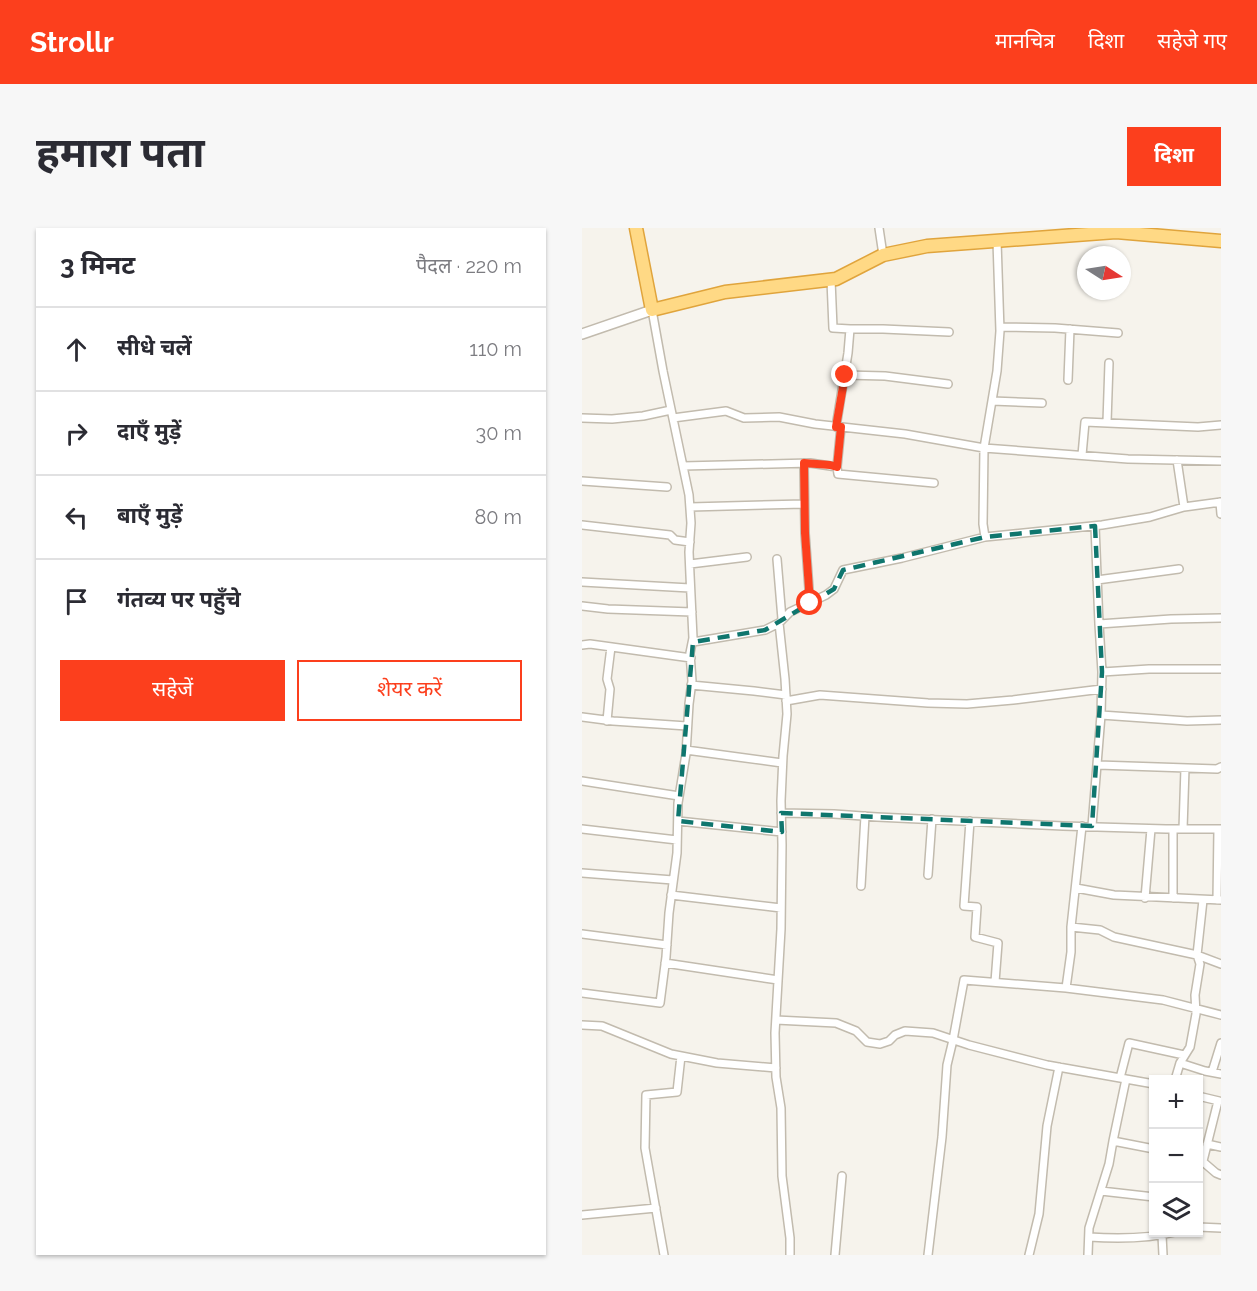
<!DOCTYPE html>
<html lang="hi">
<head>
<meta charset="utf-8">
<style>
	:root { --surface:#fff; --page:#f7f7f7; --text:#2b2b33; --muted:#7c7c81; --line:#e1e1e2; --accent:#fc3f1d }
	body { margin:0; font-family:Raleway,"Noto Sans Devanagari",sans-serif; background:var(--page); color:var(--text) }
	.controls { position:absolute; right:18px; bottom:18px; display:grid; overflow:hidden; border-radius:0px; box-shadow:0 2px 4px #0004 }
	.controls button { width:54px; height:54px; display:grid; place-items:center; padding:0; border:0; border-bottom:2px solid var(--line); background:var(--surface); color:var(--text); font:30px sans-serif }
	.compass { position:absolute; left:495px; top:18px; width:54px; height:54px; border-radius:50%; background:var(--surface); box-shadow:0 2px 4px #0004; rotate:102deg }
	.stop { position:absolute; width:18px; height:18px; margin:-14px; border:4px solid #fc3f1d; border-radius:50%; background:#fff }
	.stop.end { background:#fc3f1d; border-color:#fff; box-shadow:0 2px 6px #0008 }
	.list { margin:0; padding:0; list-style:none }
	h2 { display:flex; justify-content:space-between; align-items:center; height:78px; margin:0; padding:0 24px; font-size:26px }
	h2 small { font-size:20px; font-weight:400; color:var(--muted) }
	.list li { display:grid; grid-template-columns:39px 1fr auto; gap:18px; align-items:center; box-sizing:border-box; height:84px; padding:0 24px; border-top:2px solid var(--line) }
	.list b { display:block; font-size:22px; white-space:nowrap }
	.list em { font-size:20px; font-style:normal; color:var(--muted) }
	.actions { display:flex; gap:12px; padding:18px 24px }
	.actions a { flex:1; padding:14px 0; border:2px solid var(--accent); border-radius:0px; text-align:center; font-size:21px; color:var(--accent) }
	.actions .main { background:var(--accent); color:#fff }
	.icon { flex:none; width:33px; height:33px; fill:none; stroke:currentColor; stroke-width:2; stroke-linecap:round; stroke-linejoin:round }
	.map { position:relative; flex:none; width:639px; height:1027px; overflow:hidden; border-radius:0px }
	header { display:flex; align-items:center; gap:36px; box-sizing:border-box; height:84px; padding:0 30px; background:var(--accent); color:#fff }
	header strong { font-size:28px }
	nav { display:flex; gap:33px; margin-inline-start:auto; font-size:21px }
	.intro { display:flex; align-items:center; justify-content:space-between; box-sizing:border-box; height:144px; padding:0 36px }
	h1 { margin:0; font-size:42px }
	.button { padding:15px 27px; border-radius:0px; background:var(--accent); color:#fff; font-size:21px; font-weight:700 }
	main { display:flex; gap:36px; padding:0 36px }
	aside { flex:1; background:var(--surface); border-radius:0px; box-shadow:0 2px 4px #0004 }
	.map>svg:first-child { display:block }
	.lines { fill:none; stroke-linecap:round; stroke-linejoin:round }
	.minor-casing { stroke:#c2bbae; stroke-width:10 }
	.tertiary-casing { stroke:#c2bbae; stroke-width:12 }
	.trunk-casing { stroke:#e0a43c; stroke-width:15 }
	.minor { stroke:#fff; stroke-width:7 }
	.tertiary { stroke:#fff; stroke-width:9 }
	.trunk { stroke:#ffd985; stroke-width:12 }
	.route { stroke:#fc3f1d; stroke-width:8 }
	.marked { fill:none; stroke:#0f766e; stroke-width:4.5; stroke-dasharray:12 8; stroke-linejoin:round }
</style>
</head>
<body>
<header>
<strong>Strollr</strong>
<nav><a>मानचित्र</a><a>दिशा</a><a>सहेजे गए</a></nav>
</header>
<div class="intro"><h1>हमारा पता</h1><a class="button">दिशा</a></div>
<main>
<aside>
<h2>3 मिनट<small>पैदल · 220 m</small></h2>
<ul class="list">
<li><svg class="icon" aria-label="ahead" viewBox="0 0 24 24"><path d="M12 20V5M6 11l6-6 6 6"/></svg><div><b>सीधे चलें</b></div><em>110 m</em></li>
<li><svg class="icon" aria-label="right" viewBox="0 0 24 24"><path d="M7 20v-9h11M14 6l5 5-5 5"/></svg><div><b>दाएँ मुड़ें</b></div><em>30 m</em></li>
<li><svg class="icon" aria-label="left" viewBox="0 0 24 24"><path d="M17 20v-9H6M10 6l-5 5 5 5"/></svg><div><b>बाएँ मुड़ें</b></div><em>80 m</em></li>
<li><svg class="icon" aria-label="arrive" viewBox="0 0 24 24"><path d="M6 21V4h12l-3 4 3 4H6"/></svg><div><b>गंतव्य पर पहुँचे</b></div></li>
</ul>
<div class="actions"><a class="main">सहेजें</a><a>शेयर करें</a></div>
</aside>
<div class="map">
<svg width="639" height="1027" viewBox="0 0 639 1027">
	<rect width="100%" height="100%" fill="#f6f3ec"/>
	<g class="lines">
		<g class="minor-casing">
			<path id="minor" d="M297,0l4,27
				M249,52l2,48 17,1
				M418,99l55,1 63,5
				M263,147l40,1 63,8
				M486,152l2,-51
				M410,173l50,2
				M0,190l30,1 31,-3 28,-6
				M91,190l53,-7 18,7 35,-1 36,7 90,10 79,14 144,11 93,2
				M525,194l2,-59
				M254,199l12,-74 2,-24h33l66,3
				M500,227l3,-33 113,5 23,-2
				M595,232l7,47
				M222,235l1,70 5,70
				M101,238l127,-3 27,4 4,-40
				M255,239l1,7 96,9
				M0,253l85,6
				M638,274l1,12
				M108,279l114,-3
				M0,297l88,10 5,5 15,2
				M403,309l-2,-13 1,-76 13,-77 3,-40 -3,-90
				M195,331l5,60
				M108,336l57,-7
				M515,352l82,-11
				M0,354l108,6
				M0,378l26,3 84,3
				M197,395l6,56 2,35 -4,42 -2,45 1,44 -1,84 -6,104 1,44 5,31 1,68 8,62v16
				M517,396l72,-5 50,-1
				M111,414l72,-12 14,-7 11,-11 36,-17 8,-6 9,-19 59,-12 83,-21 117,-12 48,-8 34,-10 37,-5
				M0,417l8,-1 101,14
				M520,444l47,-3h72
				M109,457l63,6 32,4
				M204,473l34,-6 108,8 39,1 46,-4 89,-11
				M519,487l86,6 34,-1
				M0,489l31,4 74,5
				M25,493l3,-32 -3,-10 4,-32
				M104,522l96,13
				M516,537l119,4 4,-2
				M0,553l97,15
				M199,585l53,1 43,3 186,9 103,3h55
				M96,593l104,11
				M388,593l-6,85 13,1 -2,30 23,6 -3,39
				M510,598l9,-111 1,-43 -3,-48 -4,-98
				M0,601l95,11
				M601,601l2,-61
				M0,645l91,7
				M346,647l4,-56
				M279,658l4,-70
				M494,660l38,7 107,5
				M89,667l110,13
				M563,670l6,-69
				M591,670v-69
				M635,672l1,-71
				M489,699l29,3 14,7 83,18 24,9
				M0,706l85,11
				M83,735l113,17
				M484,760l5,-36v-25l11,-101
				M0,765l78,10 6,-46 3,-44 8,-60 1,-50 8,-49 3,-50 3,-23 -2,-28 3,-15 -3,-63 -1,-23 2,-29 -2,-28 -26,-124 -11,-61
				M194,792l60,3 20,8 11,11 13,2 9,-3 6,-6 10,-4 28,2 36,12 78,20 107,19
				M0,797l20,1 69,28 46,9 59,5
				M598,835l10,-16 6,-33 -1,-19 5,-31 -3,-9 6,-55
				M630,844l9,-29
				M538,850l9,-35 55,12
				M544,851l-13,62 41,8
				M593,852l5,-17 25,8 16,3
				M616,868l21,5
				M625,916l14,3
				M616,932l5,1 15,-60
				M620,933l14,12 5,2
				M519,963l53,6
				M0,987l74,-7
				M616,999l23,1
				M580,1007l1,20
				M507,1009c29,2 58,2 86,-5
				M82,1027l-19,-107 1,-53 31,-3 4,-36
				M253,1027l7,-79
				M346,1027l14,-118 5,-72 6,-25 11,-60 102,8 97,12 58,15
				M447,1027l10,-41 8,-88 12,-59
				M506,1027l1,-27 20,-64 4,-23"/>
		</g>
		<g class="tertiary-casing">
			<path id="tertiary" d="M0,106l70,-24"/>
		</g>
		<g class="trunk-casing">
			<path id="trunk" d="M54,0l16,82 73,-18 111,-13 47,-24 44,-9 189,-14 105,9"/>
		</g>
		<use href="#minor" class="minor"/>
		<use href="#tertiary" class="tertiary"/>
		<use href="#trunk" class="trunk"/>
	</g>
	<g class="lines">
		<path class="route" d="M228,375l-5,-70 -1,-70 26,2 7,2 4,-40h-5l9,-52"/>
	</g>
	<path class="marked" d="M513,298l7,146 -10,154 -311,-13 1,19 -104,-11 15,-179 72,-12 69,-41 9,-19 142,-33z"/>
</svg>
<div class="controls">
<button>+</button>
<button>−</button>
<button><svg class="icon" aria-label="layers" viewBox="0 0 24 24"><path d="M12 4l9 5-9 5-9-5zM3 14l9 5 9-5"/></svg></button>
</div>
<svg class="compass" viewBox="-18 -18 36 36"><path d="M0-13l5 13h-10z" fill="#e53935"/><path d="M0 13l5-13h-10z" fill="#7c7c81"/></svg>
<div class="stop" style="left:228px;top:375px"></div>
<div class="stop end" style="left:263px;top:147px"></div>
</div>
</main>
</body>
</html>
